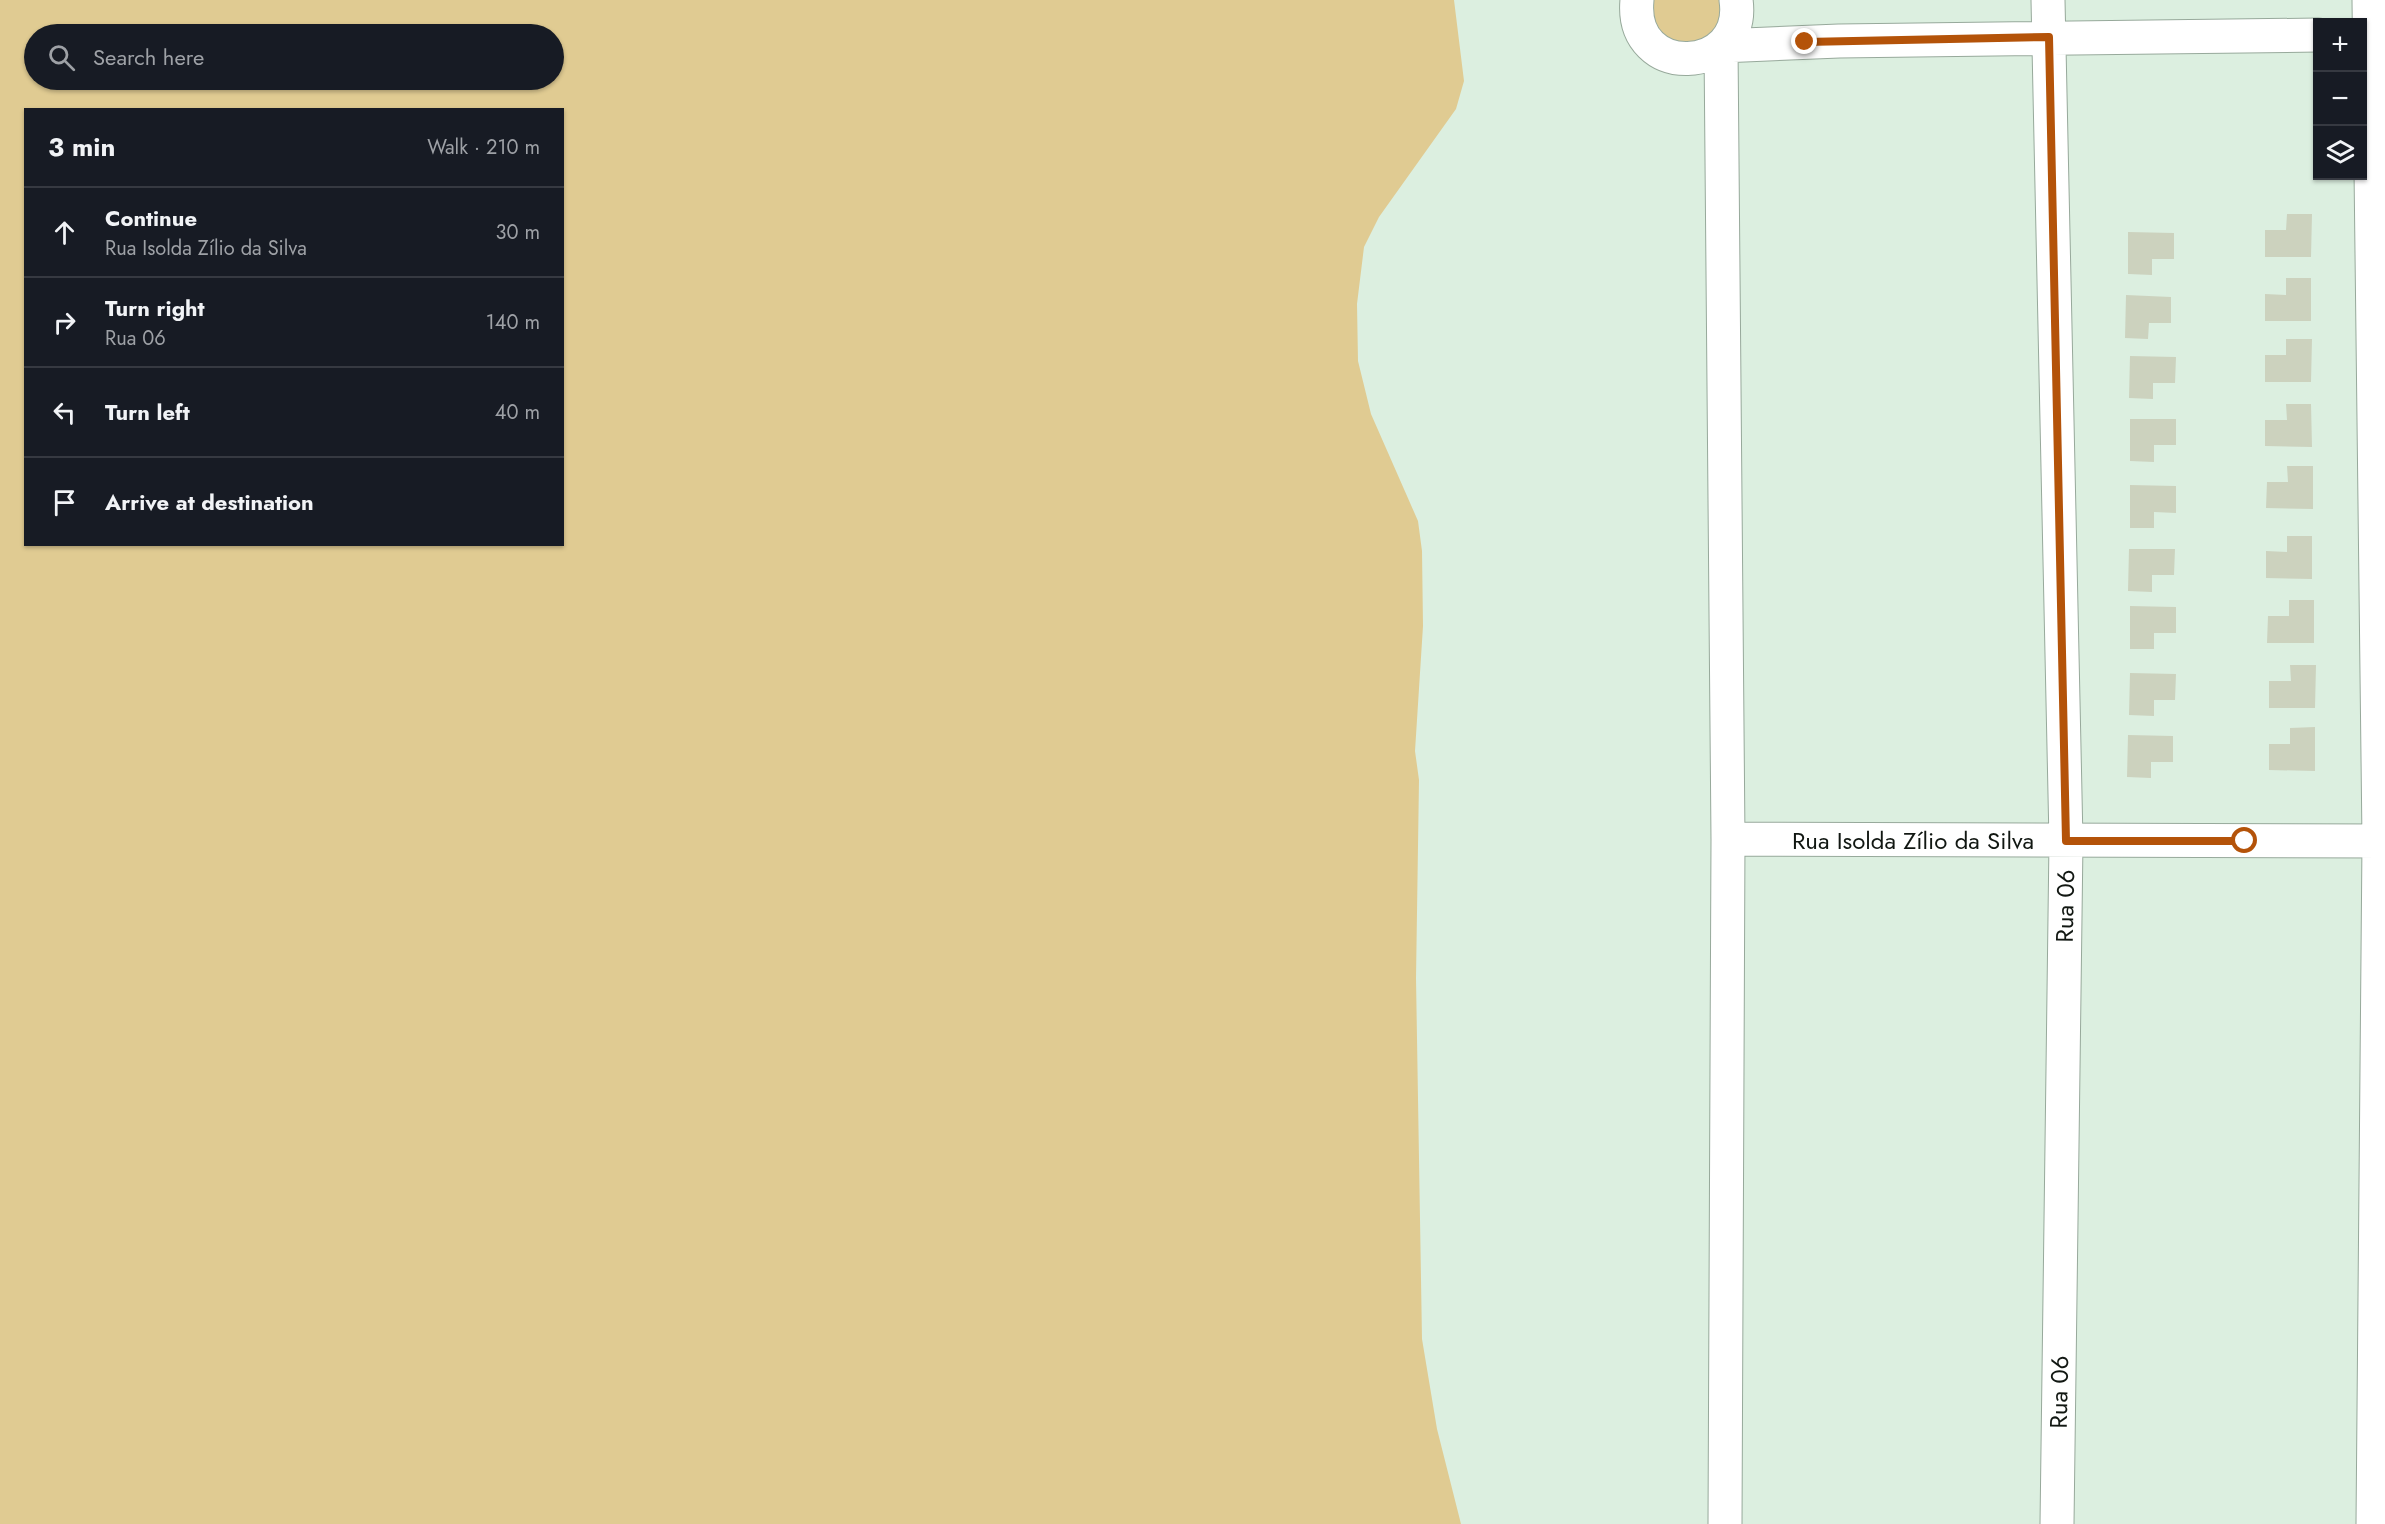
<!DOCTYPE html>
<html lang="en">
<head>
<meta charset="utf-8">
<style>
	:root { --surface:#171b24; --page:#242831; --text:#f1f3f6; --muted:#9ea1a6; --line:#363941 }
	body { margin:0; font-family:Jost,sans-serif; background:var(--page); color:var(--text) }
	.controls { position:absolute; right:18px; top:18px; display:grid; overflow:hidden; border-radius:0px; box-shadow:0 2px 4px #0004 }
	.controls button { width:54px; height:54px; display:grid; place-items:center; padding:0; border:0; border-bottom:2px solid var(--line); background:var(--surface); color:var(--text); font:30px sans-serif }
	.stop { position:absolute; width:18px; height:18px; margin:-14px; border:4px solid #b45309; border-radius:50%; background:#fff }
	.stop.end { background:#b45309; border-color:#fff; box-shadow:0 2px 6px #0008 }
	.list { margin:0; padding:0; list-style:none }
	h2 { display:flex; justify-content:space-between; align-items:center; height:78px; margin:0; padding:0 24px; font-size:26px }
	h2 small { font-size:20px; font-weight:400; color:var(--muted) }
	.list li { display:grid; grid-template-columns:39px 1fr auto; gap:18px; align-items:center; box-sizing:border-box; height:90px; padding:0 24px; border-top:2px solid var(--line) }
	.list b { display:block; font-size:22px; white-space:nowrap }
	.list p { margin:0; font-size:20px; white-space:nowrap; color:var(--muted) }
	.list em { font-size:20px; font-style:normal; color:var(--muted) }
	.icon { flex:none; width:33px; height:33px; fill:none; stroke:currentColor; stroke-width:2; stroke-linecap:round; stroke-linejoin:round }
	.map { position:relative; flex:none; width:2385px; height:1524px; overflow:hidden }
	.search { position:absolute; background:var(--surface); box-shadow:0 2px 4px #0004; left:24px; top:24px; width:540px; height:66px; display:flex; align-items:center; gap:15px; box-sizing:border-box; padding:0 21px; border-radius:33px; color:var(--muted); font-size:22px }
	.panel { position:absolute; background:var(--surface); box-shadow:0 2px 4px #0004; left:24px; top:108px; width:540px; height:438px; border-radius:0px }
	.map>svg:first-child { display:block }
	.green { fill:#e0cb92; fill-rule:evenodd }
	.building { fill:#ccd2be }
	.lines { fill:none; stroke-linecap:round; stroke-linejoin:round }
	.minor-casing { stroke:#97a99b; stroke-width:35 }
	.minor { stroke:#fff; stroke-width:33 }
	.route { stroke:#b45309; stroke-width:8 }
	.labels { text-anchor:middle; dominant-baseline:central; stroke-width:4.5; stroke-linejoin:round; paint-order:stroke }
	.street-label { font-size:24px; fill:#111712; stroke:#fff }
</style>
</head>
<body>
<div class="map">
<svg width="2385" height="1524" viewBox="0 0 2385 1524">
	<rect width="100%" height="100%" fill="#dcefe0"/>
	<path class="green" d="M0,0h1454l10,81 -8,28 -77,108 -15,30 -7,57 1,57 13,53 47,107 4,30 1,75 -8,125 4,29 -3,198 6,361 15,90 24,95h-1461zM34,34h520v46h-520zM26,110h536v434h-536z
		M1637,0h99v22l-62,36z"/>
	<path class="building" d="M2287,214h25l-1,43h-46v-27h21z
		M2128,232l46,1v26h-22v16l-24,-1z
		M2286,278h25v43h-46v-27l21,1z
		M2126,295l45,2v26h-22l-1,16 -23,-1z
		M2286,339h26l-1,43h-46v-27h21z
		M2130,356l46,1 -1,26h-22v16l-24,-1z
		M2286,404h25l1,43 -47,-1v-26h22z
		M2130,419h46v26h-22v17l-24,-1z
		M2287,466h26v43l-47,-1 1,-26h21z
		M2130,485l46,1v27l-22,-1v16h-24z
		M2287,536h25v43l-46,-1v-27l21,1z
		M2129,549h46l-1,26h-22v17l-24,-1z
		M2289,600h25v43h-47l1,-27h21z
		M2130,606l46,1v26h-22v16h-24z
		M2290,665h26l-1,43h-46v-27h22z
		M2130,673l46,1 -1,26h-21v16l-25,-1z
		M2315,727v44l-46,-1v-26h21v-16z
		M2128,735l45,1v26h-22v16l-24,-1z"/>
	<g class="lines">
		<g class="minor-casing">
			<path id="minor" d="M1637,0c-8,81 110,75 99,0
				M2048,0l18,841 -9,683
				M2369,0l10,841 -6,683
				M1721,46l7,793 -3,685
				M1721,46l118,-5 479,-6
				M1728,839l657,2"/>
		</g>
		<use href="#minor" class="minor"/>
	</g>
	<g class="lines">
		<path class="route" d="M1805,42l244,-5 17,804h179"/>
	</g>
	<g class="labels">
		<g class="street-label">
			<text x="1913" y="840">Rua Isolda Zílio da Silva</text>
			<text transform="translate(2065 906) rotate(-89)">Rua 06</text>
			<text transform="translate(2059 1392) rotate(-89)">Rua 06</text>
		</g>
	</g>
</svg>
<div class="controls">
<button>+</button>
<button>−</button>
<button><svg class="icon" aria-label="layers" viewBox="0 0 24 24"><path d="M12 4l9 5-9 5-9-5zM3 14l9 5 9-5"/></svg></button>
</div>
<div class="stop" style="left:2245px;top:841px"></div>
<div class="stop end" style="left:1805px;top:42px"></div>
<div class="search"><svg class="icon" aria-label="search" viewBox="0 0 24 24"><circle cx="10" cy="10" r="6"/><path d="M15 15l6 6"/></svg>Search here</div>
<section class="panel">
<h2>3 min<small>Walk · 210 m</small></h2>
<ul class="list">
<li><svg class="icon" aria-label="ahead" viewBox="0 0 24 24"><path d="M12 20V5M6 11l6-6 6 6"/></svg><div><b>Continue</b><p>Rua Isolda Zílio da Silva</p></div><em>30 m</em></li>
<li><svg class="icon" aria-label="right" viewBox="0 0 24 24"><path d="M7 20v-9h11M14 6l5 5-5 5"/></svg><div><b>Turn right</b><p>Rua 06</p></div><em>140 m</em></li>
<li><svg class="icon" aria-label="left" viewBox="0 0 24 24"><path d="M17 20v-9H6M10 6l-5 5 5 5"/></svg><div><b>Turn left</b></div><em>40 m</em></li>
<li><svg class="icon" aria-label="arrive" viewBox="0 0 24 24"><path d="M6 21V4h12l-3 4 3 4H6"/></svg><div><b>Arrive at destination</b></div></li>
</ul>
</section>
</div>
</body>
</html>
